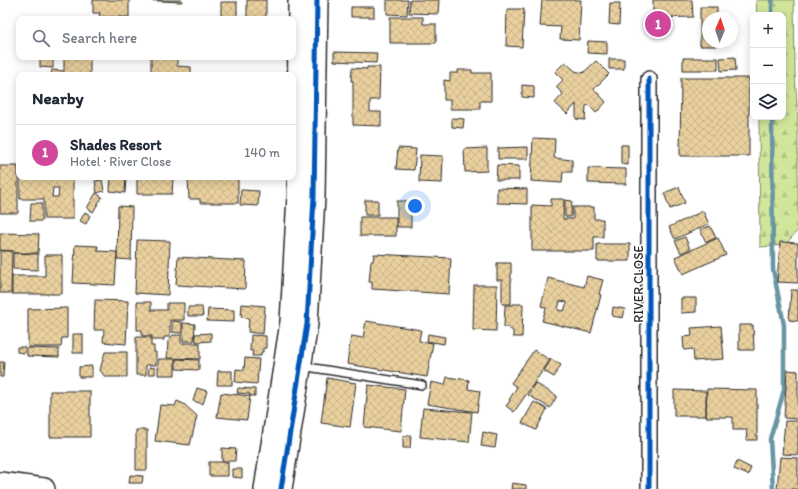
<!DOCTYPE html>
<html lang="en">
<head>
<meta charset="utf-8">
<style>
	:root { --surface:#fff; --page:#f6f6f7; --text:#1f2937; --muted:#747a83; --line:#e0e1e3; --accent:#c8321e }
	body { margin:0; font-family:Itim,sans-serif; background:var(--page); color:var(--text) }
	.controls { position:absolute; right:12px; top:12px; display:grid; overflow:hidden; border-radius:8px; box-shadow:0 2px 10px #0003 }
	.controls button { width:36px; height:36px; display:grid; place-items:center; padding:0; border:0; border-bottom:1px solid var(--line); background:var(--surface); color:var(--text); font:20px sans-serif }
	.compass { position:absolute; left:702px; top:12px; width:36px; height:36px; border-radius:50%; background:var(--surface); box-shadow:0 2px 10px #0003; rotate:2deg }
	.you { position:absolute; left:415px; top:206px; width:14px; height:14px; margin:-10px; border:3px solid #fff; border-radius:50%; background:#1a73e8; box-shadow:0 0 0 6px #1a73e833 }
	.badge { display:grid; place-items:center; width:26px; height:26px; border-radius:50%; background:var(--accent); color:#fff; font-size:13px; font-weight:700 }
	.pin { position:absolute; translate:-50% -50%; border:2px solid #fff; box-shadow:0 1px 4px #0006 }
	.list { margin:0; padding:0; list-style:none }
	h2 { display:flex; justify-content:space-between; align-items:center; height:52px; margin:0; padding:0 16px; font-size:17px }
	h2 small { font-size:13px; font-weight:400; color:var(--muted) }
	.list li { display:grid; grid-template-columns:26px 1fr auto; gap:12px; align-items:center; box-sizing:border-box; height:56px; padding:0 16px; border-top:1px solid var(--line) }
	.list b { display:block; font-size:15px; white-space:nowrap }
	.list p { margin:0; font-size:13px; white-space:nowrap; color:var(--muted) }
	.list em { font-size:13px; font-style:normal; color:var(--muted) }
	.icon { flex:none; width:22px; height:22px; fill:none; stroke:currentColor; stroke-width:2; stroke-linecap:round; stroke-linejoin:round }
	.map { position:relative; flex:none; width:798px; height:489px; overflow:hidden }
	.search { position:absolute; background:var(--surface); box-shadow:0 2px 10px #0003; left:16px; top:16px; width:280px; height:44px; display:flex; align-items:center; gap:10px; box-sizing:border-box; padding:0 14px; border-radius:8px; color:var(--muted); font-size:15px }
	.panel { position:absolute; background:var(--surface); box-shadow:0 2px 10px #0003; left:16px; top:72px; width:280px; height:108px; border-radius:8px }
	.map>svg:first-child { display:block }
	.forest { fill:url(#forest-firs); stroke:#7e8863 }
	.lines { fill:none; stroke-linecap:round; stroke-linejoin:round }
	.stream { stroke:#6995a4; stroke-width:4.5 }
	.building { fill:url(#building-cross-hatch); stroke:#2b2b2b; fill-rule:evenodd }
	.lane-casing { stroke:#2b2b2b; stroke-width:10 }
	.street-casing { stroke:#2b2b2b; stroke-width:18 }
	.secondary-casing { stroke:#2b2b2b; stroke-width:24 }
	.lane { stroke:#fff; stroke-width:7 }
	.street { stroke:#fff; stroke-width:15 }
	.secondary { stroke:#fff; stroke-width:21 }
	.cycleway-casing { stroke:#fff; stroke-width:8 }
	.cycleway { stroke:#0057b8; stroke-width:5 }
	.labels { text-anchor:middle; dominant-baseline:central; stroke-width:3; stroke-linejoin:round; paint-order:stroke }
	.street-label { font-size:13px; fill:#2b2b2b; stroke:#fff }
</style>
</head>
<body>
<div class="map">
<svg width="798" height="489" viewBox="0 0 798 489">
	<defs>
		<pattern id="forest-firs" width="22" height="20" patternUnits="userSpaceOnUse"><rect width="22" height="20" fill="#d1e69b"/><path d="M5 1l3.5 6h-7zM16 11l3.5 6h-7z" fill="#b4c586"/></pattern>
		<pattern id="building-cross-hatch" width="8" height="8" patternUnits="userSpaceOnUse"><rect width="8" height="8" fill="#ead09f"/><path d="M0 0l8 8M0 8l8-8" fill="none" stroke="#c9b389"/></pattern>
	</defs>
	<rect width="100%" height="100%" fill="#fff"/>
	<filter id="ink" filterUnits="userSpaceOnUse"><feTurbulence type="fractalNoise" baseFrequency=".025" numOctaves="2"/><feDisplacementMap in="SourceGraphic" scale="8" xChannelSelector="R" yChannelSelector="G"/><feConvolveMatrix kernelMatrix="1 2 1 2 8 2 1 2 1" color-interpolation-filters="sRGB"/></filter>
	<g filter="url(#ink)">
		<path class="forest" d="M756,0h38l1,71 3,51v108l-13,15 -25,2 -1,-130h24v-102h-26z"/>
		<g class="lines">
			<path class="stream" d="M772,0v15
				M772,117l1,152 11,56v65l-14,49 3,50"/>
		</g>
		<path class="building" d="M93,0h36v17h-30l1,-4h-7z
			M139,0h43v2z
			M247,0h19v19h-19z
			M387,0h21l-1,15 -20,-1z
			M410,0h29l-1,14 -29,-1z
			M542,0h39l-2,40 -19,-1 1,-12 -21,-1z
			M653,0h39l1,17 -40,1z
			M221,2h16v17h-16z
			M610,3h10l-1,22 -10,-1z
			M351,7h23v10h-23z
			M700,7h17v11h-9v24h9v4h-17z
			M507,9h17l-2,38 -16,-1z
			M390,17h33v7h13v19h-46z
			M588,41l19,1v12l-20,-1z
			M334,52l43,1 -1,10 -42,-2z
			M40,57h13v11l-13,-1z
			M64,57h26v18h-39l1,-5 12,1z
			M151,57h26v9l14,1v8h-40z
			M254,57h21v2h-21z
			M735,57l1,13 -15,1 -1,-13z
			M683,58h35v12h-35z
			M609,59h15v10h-15z
			M596,61l13,13 -15,15 12,13 -10,11 -7,-8 -3,1 -1,14 -9,-1v-15l-9,10 -12,-11 8,-9 -7,-7 7,-7 -8,-8 10,-10 10,9 8,2z
			M367,67h13l-1,33h-9v12h11v14l-28,-1v-44h-2l1,-13 15,1z
			M458,70h14v3h19v28h-11v8h-30v-9h-6v-20l6,1v-8h8z
			M681,78h68v78h-69z
			M522,85l12,1v12l-12,-1z
			M452,118l12,1 -1,9 -11,-1z
			M533,138l22,1 -1,19 18,2v12h-9l-1,11 -31,-2z
			M621,145h7v20l-7,-1z
			M528,147v12h-30v-11z
			M398,148l18,1 -2,21 -18,-1z
			M487,148v23l-22,1 -1,-23z
			M420,155l23,1 -1,27 -23,-1z
			M497,165l22,1v14h-23z
			M0,166h18v47h-18z
			M588,168l38,1v15l-38,-1z
			M20,177h53v42h-29v-20h-24zM53,188h6l-1,9h-6z
			M111,177h15l-1,16 -15,-2z
			M137,177h36l-1,17h-35z
			M188,177h50v26h-38v-4h-11z
			M102,180l2,11 -7,2 -2,-12z
			M679,187l6,16 -15,6 -6,-16z
			M497,188l30,1v15l-30,-1z
			M241,190l18,1 -1,15 -18,-1z
			M96,193l6,4 -9,15 -6,-4z
			M551,199h13l-1,20h10v-12h21v12h9v18h-9v14h-62v-46l19,1z
			M365,200h13v15h-13z
			M565,200l7,1 -1,16h-6z
			M397,201h14v26h-14z
			M31,203h11v18h-12z
			M118,206l14,1 -1,53 -14,-1z
			M703,211l6,13 -34,15 -6,-12z
			M85,212l5,3 -4,9 -6,-3z
			M360,217h36v19h-36z
			M710,226l6,12 -10,4 -6,-12z
			M0,233l39,1 -1,19h-24v-2l-14,-1z
			M685,237l5,12 -9,4 -6,-12z
			M718,238l8,17 -43,19 -8,-17z
			M137,240l33,1 -2,54 -33,-2z
			M780,242l18,1v40l-21,-1z
			M597,244h33v17h-33z
			M75,245l23,1 -1,5 20,1 -2,33 -42,-2z
			M0,251h12l-1,42h-11z
			M13,253l25,1v16l-25,-1z
			M374,254l77,4 -2,36 -77,-5v-7h-3l2,-21h2z
			M45,255h17v39h-50v-18h33z
			M178,257l68,4 -1,28 -69,-4z
			M497,263h14v41h-9v-24h-5z
			M587,276l16,4 -4,14 2,1 -10,38 -49,-12 4,-13 -5,-2 7,-28 36,9zM560,301l7,1 -3,9 -6,-1z
			M474,285h23l-1,46 -23,-1z
			M791,290h7v31l-9,-1z
			M681,298h15v14l-15,1z
			M95,300l33,1 -2,43 -23,-2 1,-12h-10z
			M137,302h14v8h16v-7h17v17h-14v17h-6v3h-12v-4h-10v-6h-5z
			M242,304l23,2 -2,28 -15,-2 1,-14 -8,-1z
			M513,304h10l-1,33h-9v-6l-6,-4h-3l1,-22h8z
			M188,307h14l1,9h-15z
			M613,307l12,2 -2,9 -11,-2z
			M67,308v30h-5l-1,9h-33v-38z
			M208,309l26,1v12l-27,-1z
			M172,321l10,1v11l-10,-1z
			M366,321l55,9 -2,11 14,2 -6,34 -80,-13 4,-28 12,2z
			M183,323l12,1 -1,17h-11z
			M739,325h14l1,25h-15z
			M721,326l3,33 -30,2 -1,-12 -9,1 -1,-13 9,-1 -1,-8z
			M211,333v8l-15,1 -1,-8z
			M73,334h10v19h-10z
			M428,334l17,3 -1,7 -17,-3z
			M173,335h8v8h19v16l-33,-1 1,-17z
			M251,335l15,1v12h-3v4h-2v4h-9l1,-5h-3z
			M136,337h15v9h3v6h2v13h-10v10h-10z
			M17,347h8v6l-8,-1z
			M27,348l32,1v8l-32,-1z
			M534,350l16,10 -36,52 -8,-6 4,-5 -1,-1 8,-13 -6,-4z
			M105,352h22v25h-22l-5,-7z
			M245,358l14,1 -2,25 -22,-2 1,-13 8,1z
			M158,359h17v16h-17z
			M176,359l23,1v10l-23,-1z
			M551,359l10,6 -7,12 -10,-6z
			M0,362h4l-1,15h-3z
			M92,366v11h-13v-10z
			M149,367l6,1v6h-7z
			M787,370l11,1v48l-14,-1z
			M218,371h14v14h-15z
			M447,377l22,3 -1,9 12,2 -3,21 -50,-8 4,-22 14,3z
			M327,378l29,5 -6,44 -29,-4z
			M535,383l22,13 -7,12 -22,-13z
			M368,385l37,4 -4,42 -37,-4z
			M197,388l10,3 -4,13 -10,-3z
			M238,388l17,1v7h-5v-2l-13,-1z
			M707,389l50,1v50h-11l1,-10h-14v-13h-27z
			M674,390l32,1v25h-32z
			M50,391h40v46h-40z
			M221,393l29,3 -3,24 -30,-3z
			M177,401l7,3 13,12 -7,29 -35,-4 5,-36 15,1z
			M534,402l13,7 -11,21 -14,-7z
			M423,408l49,4 -3,30 -49,-5z
			M785,421h13v34l-16,-1z
			M136,430h11v40h-11z
			M483,432l14,3 -2,13 -14,-2z
			M403,436h8l-1,12h-7z
			M222,448l14,1 -1,12h-13z
			M780,457l18,1v31h-21z
			M737,461l14,7 -3,7 -14,-6z
			M209,462h19v14h-19z
			M232,469h10v9l-10,-1z
			M130,475l13,1 -1,7h-13z
			M512,483l14,2v4h-15z"/>
		<g class="lines">
			<g class="lane-casing">
				<path id="lane" d="M301,366l121,19"/>
			</g>
			<g class="street-casing">
				<path id="street" d="M649,489v-410"/>
			</g>
			<g class="secondary-casing">
				<path id="secondary" d="M0,483l44,6
					M265,489l26,-167 7,-126 1,-196
					M281,489l26,-165 7,-127 3,-197"/>
			</g>
			<use href="#lane" class="lane"/>
			<use href="#street" class="street"/>
			<use href="#secondary" class="secondary"/>
			<g class="cycleway-casing">
				<path id="cycleway" d="M281,489l26,-165 7,-127 3,-197
					M649,489v-410"/>
			</g>
			<use href="#cycleway" class="cycleway"/>
		</g>
	</g>
	<g class="labels">
		<g class="street-label">
			<text transform="translate(638 284) rotate(-90)">RIVER CLOSE</text>
		</g>
	</g>
</svg>
<div class="controls">
<button>+</button>
<button>−</button>
<button><svg class="icon" aria-label="layers" viewBox="0 0 24 24"><path d="M12 4l9 5-9 5-9-5zM3 14l9 5 9-5"/></svg></button>
</div>
<svg class="compass" viewBox="-18 -18 36 36"><path d="M0-13l5 13h-10z" fill="#e53935"/><path d="M0 13l5-13h-10z" fill="#747a83"/></svg>
<div class="you"></div>
<div class="pin badge" style="left:658px;top:24px;background:#d1479c">1</div>
<div class="search"><svg class="icon" aria-label="search" viewBox="0 0 24 24"><circle cx="10" cy="10" r="6"/><path d="M15 15l6 6"/></svg>Search here</div>
<section class="panel">
<h2>Nearby<small></small></h2>
<ul class="list">
<li><span class="badge" style="background:#d1479c">1</span><div><b>Shades Resort</b><p>Hotel · River Close</p></div><em>140 m</em></li>
</ul>
</section>
</div>
</body>
</html>
